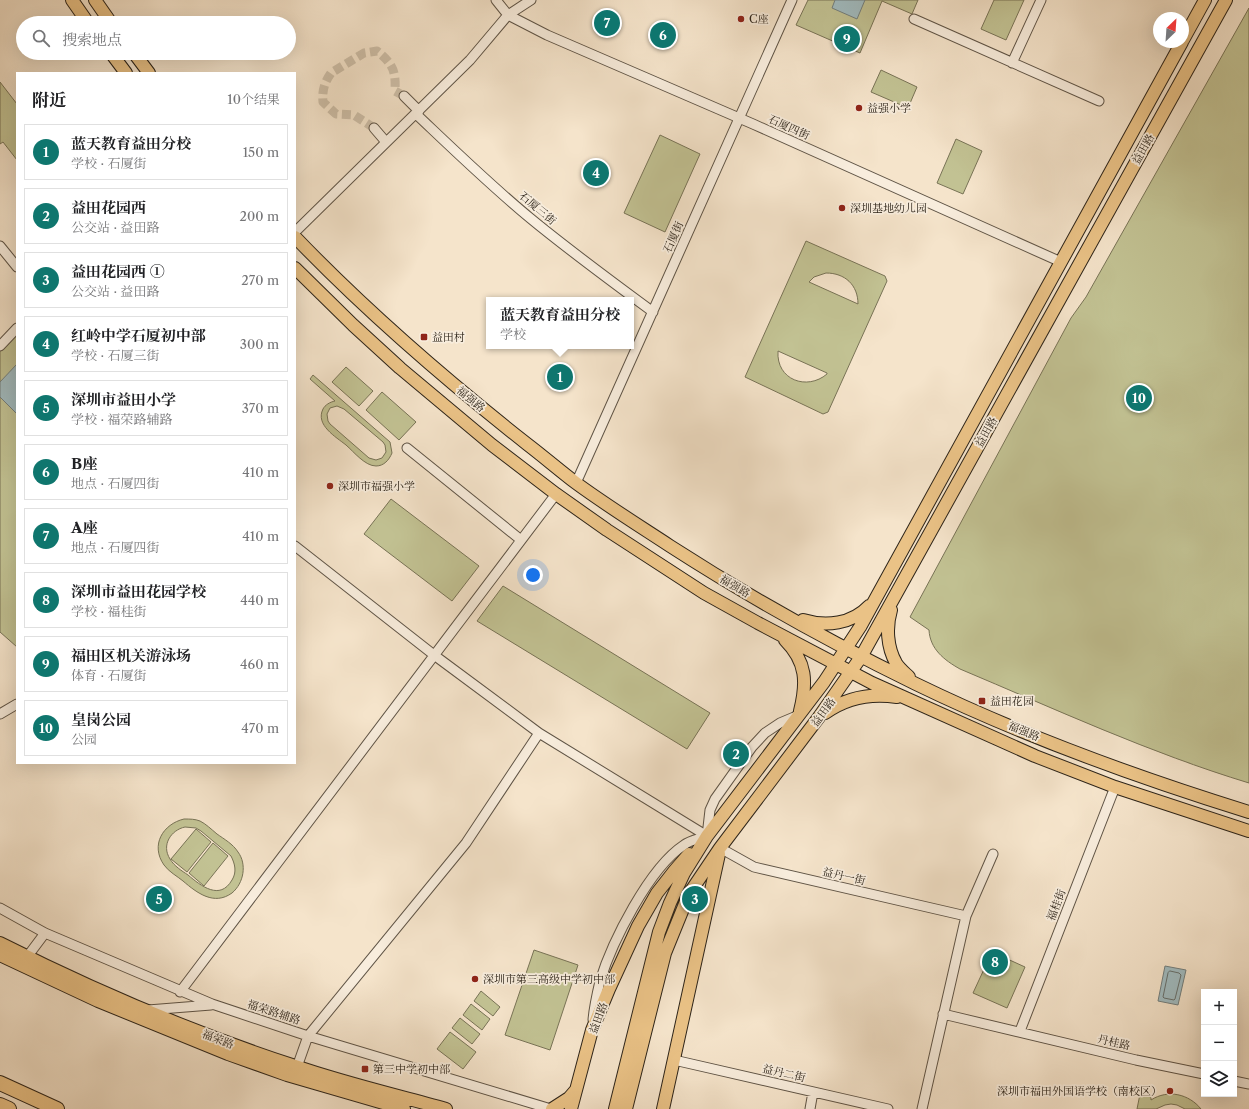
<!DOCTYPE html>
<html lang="zh">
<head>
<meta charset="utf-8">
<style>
	:root { --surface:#fff; --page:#f2f2f2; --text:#202124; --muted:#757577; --line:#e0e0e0; --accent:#0f766e }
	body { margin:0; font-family:"Libre Caslon Text","Noto Serif SC",serif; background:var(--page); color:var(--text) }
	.controls { position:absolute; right:12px; bottom:12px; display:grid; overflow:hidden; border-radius:0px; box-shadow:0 4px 16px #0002 }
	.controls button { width:36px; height:36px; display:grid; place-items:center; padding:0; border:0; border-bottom:1px solid var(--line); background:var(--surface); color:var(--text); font:20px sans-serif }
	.compass { position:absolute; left:1153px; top:12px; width:36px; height:36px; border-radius:50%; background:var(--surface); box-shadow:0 4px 16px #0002; rotate:25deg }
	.you { position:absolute; left:533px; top:575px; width:14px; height:14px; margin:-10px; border:3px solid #fff; border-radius:50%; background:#1a73e8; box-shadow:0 0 0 6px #1a73e833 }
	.badge { display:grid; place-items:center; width:26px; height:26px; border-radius:50%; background:var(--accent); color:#fff; font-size:13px; font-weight:700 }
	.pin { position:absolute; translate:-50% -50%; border:2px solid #fff; box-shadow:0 1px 4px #0006 }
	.popup { position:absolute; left:486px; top:297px; width:148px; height:52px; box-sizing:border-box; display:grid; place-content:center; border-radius:0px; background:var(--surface); filter:drop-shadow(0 1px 3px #0005); font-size:13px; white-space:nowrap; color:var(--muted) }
	.popup b { font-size:15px; color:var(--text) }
	.popup::after { content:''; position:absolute; left:50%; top:100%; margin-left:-8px; border:8px solid transparent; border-top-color:var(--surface) }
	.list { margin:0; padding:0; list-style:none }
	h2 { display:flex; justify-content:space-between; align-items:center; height:52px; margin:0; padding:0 16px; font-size:17px }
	h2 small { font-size:13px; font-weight:400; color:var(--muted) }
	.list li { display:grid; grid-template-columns:26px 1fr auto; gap:12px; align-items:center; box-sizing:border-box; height:56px; margin:0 8px 8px; padding:0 8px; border:1px solid var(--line); border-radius:0px }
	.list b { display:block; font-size:15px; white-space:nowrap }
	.list p { margin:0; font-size:13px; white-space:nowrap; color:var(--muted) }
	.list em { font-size:13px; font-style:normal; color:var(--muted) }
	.icon { flex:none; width:22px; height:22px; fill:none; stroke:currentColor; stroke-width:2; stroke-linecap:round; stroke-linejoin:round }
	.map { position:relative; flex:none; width:1249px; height:1109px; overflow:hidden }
	.search { position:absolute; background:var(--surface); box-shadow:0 4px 16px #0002; left:16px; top:16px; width:280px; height:44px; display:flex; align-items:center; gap:10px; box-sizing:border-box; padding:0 14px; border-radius:22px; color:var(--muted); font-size:15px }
	.panel { position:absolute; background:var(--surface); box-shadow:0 4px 16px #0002; left:16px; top:72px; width:280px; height:692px; border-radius:0px }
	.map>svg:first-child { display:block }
	.green { fill:#c2c293; stroke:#787356; fill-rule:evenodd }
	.water { fill:#a1bcc1; stroke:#737f7e }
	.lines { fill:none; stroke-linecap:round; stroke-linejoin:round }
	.shore { stroke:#67706d; stroke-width:1 }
	.minor-tunnel { stroke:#cdbea7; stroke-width:9; stroke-dasharray:9 4.5; stroke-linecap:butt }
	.minor-casing { stroke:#5f5446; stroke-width:11 }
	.major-casing { stroke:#2d2419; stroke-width:14 }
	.highway-casing { stroke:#2d2419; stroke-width:16 }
	.minor { stroke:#f8eddd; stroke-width:9 }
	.major { stroke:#eac286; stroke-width:12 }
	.highway { stroke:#eac286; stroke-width:14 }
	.poi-dot { fill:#8f2418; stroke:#f8eddd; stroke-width:1.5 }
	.labels { text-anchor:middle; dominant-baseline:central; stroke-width:3.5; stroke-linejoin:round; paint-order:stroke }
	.poi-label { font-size:11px; fill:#2d2419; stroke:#f8eddd; text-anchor:start }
	.street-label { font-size:11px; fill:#2d2419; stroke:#f8eddd }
</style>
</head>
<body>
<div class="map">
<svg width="1249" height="1109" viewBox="0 0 1249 1109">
	<rect width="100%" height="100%" fill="#f5e4cb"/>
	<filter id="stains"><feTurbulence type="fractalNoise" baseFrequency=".005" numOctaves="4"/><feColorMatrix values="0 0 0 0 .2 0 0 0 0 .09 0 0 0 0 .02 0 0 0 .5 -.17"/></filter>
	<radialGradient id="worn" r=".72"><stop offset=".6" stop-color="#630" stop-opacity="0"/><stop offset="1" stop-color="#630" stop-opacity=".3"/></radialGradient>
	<path class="green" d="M808,0h110l-6,14 -30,-13 -22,52 -64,-28z
		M994,0h30l-18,40 -25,-11z
		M1249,8v775c-99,-30 -194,-74 -289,-114 -16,-9 -30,-20 -31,-39l-19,-13 161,-299 15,-21z
		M881,70l36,17 -9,21 -37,-16z
		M0,82l17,22v56l-14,-18 -3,2z
		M660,135l40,19 -35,78 -41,-19z
		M956,139l26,12 -19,43 -26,-11z
		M806,241l79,35 2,5 -59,131 -5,2 -78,-37zM826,273c19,0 32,12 32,31l-49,-22 5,-5zM778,351l49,22v1c-20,17 -51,6 -49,-23z
		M17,332v315l-17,-15v-282z
		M346,367l27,24 -14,15 -27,-24z
		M313,375l77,67 2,11c-3,7 -8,13 -16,13 -11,0 -22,-14 -30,-21 -10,-8 -31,-20 -23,-36 2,-4 7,-7 12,-8l-25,-22zM337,406l7,3 39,33 2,3 1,7 -4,6 -6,2 -7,-2 -39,-34 -2,-3 -1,-7 3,-6z
		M382,392l34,30 -17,18 -33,-30z
		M391,499l88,67 -27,35 -88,-67z
		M503,586l207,127 -23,36 -210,-128z
		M184,819c6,0 11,0 16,2 6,3 11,8 17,13 7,5 16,10 21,18 9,12 6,31 -6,41 -18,13 -35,0 -49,-12 -6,-5 -14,-9 -19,-16 -14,-20 -1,-41 20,-46zM185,827l11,1 5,3 30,25c4,8 6,16 1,24 -12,21 -31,6 -44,-5 -6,-4 -14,-9 -18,-16 -9,-14 1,-29 15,-32z
		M196,829l15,13 -24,30 -16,-13z
		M213,843l15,13 -24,30 -15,-13z
		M534,950l44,15 -28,85 -45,-15z
		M992,952l33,15 -18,41 -34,-15z
		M481,991l19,16 -7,9 -19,-15z
		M471,1004l19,15 -8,11 -19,-15z
		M460,1018l20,16 -8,10 -20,-16z
		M450,1032l26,20 -13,17 -26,-20z
		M1140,1094l11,3v3c17,-11 38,-6 50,9h-16l-8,-4 -6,-1 -6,1 -9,4h-19z"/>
	<path class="water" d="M835,0h30l-8,19 -25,-11z
		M17,364v48l-1,1 -16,-16v-15z
		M1165,966l21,4 -8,35 -20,-4z"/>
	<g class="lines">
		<path class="shore" d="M1170,971l9,2 2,2 -6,24 -1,1 -10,-2 -1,-1 5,-24z"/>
		<path class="minor-tunnel" d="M374,128l-20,-13 -18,-1 -13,-12c-1,-11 1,-19 8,-29l33,-20 13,-2c16,13 19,20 18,40l9,5"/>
		<g class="minor-casing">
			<path id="minor" d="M496,0l12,15 39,20 206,89 308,138
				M914,19l185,82
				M1012,63l29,-63
				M404,96l15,15
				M416,114c37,35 74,71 114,104 40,33 81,63 123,94
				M374,128l12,14
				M295,232l175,-172 38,-45 23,-15
				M0,246l17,21
				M0,346l17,-18
				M407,448l114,92
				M576,483l216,-483
				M295,546l139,109 105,78 168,103
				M0,714l17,-10
				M707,836l3,-26 5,-11 37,-52 13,-14 15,-10 19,-8
				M720,848l34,19 212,49
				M0,908l45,25 167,71 96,32 243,73
				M27,957l18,-24
				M180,992l376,-498
				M148,1010l63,-5
				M943,1014l193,46 68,14
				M593,1020c1,-13 4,-26 7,-39 12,-39 49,-113 84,-136 6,-5 15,-6 23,-9
				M1020,1031l95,-244
				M674,1060l214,49
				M297,1067l11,-31 158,-193 73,-110
				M1234,1081l15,3
				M810,1109l3,-17
				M922,1109l44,-193 27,-62"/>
		</g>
		<g class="major-casing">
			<path id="major" d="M72,0l16,23
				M95,0l16,23
				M1183,40l22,-40
				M111,53l15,20
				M134,53l15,20
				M295,237c72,75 151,143 232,207 17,13 32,26 49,39 30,22 62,42 94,63 79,51 162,97 246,138 107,52 220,93 333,128
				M295,268l58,57 47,43 92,77 64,49 51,36 97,63 54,30 114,60 163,73 80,31 134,44
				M891,610c-5,17 -4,37 5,53 3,5 9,10 13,14
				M803,620c23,7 49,4 66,-14
				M785,640c22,22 22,43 15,71
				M825,713c21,-15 46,-20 72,-16
				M0,943c95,48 194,90 295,123 49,17 101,29 151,43
				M0,955l98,46 130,53 59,21 117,34
				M552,1109l17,-11 6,-7
				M571,1109l21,-79 17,-41 29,-63 19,-33 18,-23 14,-16
				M615,1109l44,-177 11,-29 14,-30 23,-37 117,-154 36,-55 322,-585
				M626,1109l39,-156 24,-59 31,-46 99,-131 42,-60 365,-657
				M663,1109l56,-255"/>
		</g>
		<g class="highway-casing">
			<path id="highway" d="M0,1083l57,26
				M0,1105l9,4"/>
		</g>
		<use href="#minor" class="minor"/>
		<use href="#major" class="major"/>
		<use href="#highway" class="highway"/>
	</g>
	<g class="poi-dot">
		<circle cx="741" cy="19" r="4"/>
		<circle cx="859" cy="108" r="4"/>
		<circle cx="842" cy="208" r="4"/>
		<rect x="420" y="333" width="8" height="8" rx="2"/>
		<circle cx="330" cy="486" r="4"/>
		<rect x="978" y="697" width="8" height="8" rx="2"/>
		<circle cx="475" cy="979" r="4"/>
		<rect x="361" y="1065" width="8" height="8" rx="2"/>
		<circle cx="1170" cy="1091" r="4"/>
	</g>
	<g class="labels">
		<g class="poi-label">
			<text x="749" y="19">C座</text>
			<text x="867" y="108">益强小学</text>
			<text x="850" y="208">深圳基地幼儿园</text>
			<text x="432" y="337">益田村</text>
			<text x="338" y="486">深圳市福强小学</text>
			<text x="990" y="701">益田花园</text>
			<text x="483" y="979">深圳市第三高级中学初中部</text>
			<text x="373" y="1069">第三中学初中部</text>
			<text x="1162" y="1091" text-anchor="end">深圳市福田外国语学校（南校区）</text>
		</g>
		<g class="street-label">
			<text transform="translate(789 127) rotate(24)">石厦四街</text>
			<text transform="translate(1143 149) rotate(-61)">益田路</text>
			<text transform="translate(538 208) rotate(40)">石厦三街</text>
			<text transform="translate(673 237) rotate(-66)">石厦街</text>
			<text transform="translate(471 399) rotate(40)">福强路</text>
			<text transform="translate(986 432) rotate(-61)">益田路</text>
			<text transform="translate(735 586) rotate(31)">福强路</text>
			<text transform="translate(823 712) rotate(-54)">益田路</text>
			<text transform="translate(1024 731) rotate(23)">福强路</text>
			<text transform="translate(844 876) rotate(13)">益丹一街</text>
			<text transform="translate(1056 905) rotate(-69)">福桂街</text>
			<text transform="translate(274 1012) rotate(18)">福荣路辅路</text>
			<text transform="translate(598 1018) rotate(-70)">益田路</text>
			<text transform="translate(218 1039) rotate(21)">福荣路</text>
			<text transform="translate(1114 1042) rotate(13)">丹桂路</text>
			<text transform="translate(784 1073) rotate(13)">益丹二街</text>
		</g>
	</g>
	<rect width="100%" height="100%" filter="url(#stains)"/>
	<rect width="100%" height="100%" fill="url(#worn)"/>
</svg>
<div class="controls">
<button>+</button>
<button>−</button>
<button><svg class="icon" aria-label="layers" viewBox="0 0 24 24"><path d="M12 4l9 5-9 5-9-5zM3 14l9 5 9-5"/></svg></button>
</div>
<svg class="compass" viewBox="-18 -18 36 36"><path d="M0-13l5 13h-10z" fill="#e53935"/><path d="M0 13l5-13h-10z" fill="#757577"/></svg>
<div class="you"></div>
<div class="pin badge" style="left:560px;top:377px">1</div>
<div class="popup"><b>蓝天教育益田分校</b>学校</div>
<div class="pin badge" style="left:736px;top:754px">2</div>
<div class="pin badge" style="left:695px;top:899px">3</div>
<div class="pin badge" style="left:596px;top:173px">4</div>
<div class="pin badge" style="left:159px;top:899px">5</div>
<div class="pin badge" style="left:663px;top:35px">6</div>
<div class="pin badge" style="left:607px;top:23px">7</div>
<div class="pin badge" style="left:995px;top:962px">8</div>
<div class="pin badge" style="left:847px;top:39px">9</div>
<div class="pin badge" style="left:1139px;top:398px">10</div>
<div class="search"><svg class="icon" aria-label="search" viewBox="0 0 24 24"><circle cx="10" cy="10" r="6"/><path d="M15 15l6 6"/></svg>搜索地点</div>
<section class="panel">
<h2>附近<small>10个结果</small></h2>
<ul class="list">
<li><span class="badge">1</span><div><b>蓝天教育益田分校</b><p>学校 · 石厦街</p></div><em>150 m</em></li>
<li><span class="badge">2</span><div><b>益田花园西</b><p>公交站 · 益田路</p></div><em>200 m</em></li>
<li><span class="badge">3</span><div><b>益田花园西 ①</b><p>公交站 · 益田路</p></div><em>270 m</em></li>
<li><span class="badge">4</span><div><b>红岭中学石厦初中部</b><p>学校 · 石厦三街</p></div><em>300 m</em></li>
<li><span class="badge">5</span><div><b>深圳市益田小学</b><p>学校 · 福荣路辅路</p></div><em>370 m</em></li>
<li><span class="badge">6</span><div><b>B座</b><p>地点 · 石厦四街</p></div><em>410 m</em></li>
<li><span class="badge">7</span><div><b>A座</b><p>地点 · 石厦四街</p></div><em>410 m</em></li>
<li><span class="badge">8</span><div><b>深圳市益田花园学校</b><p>学校 · 福桂街</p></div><em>440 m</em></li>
<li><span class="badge">9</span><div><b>福田区机关游泳场</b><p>体育 · 石厦街</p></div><em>460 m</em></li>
<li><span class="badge">10</span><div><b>皇岗公园</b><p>公园</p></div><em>470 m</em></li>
</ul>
</section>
</div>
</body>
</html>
